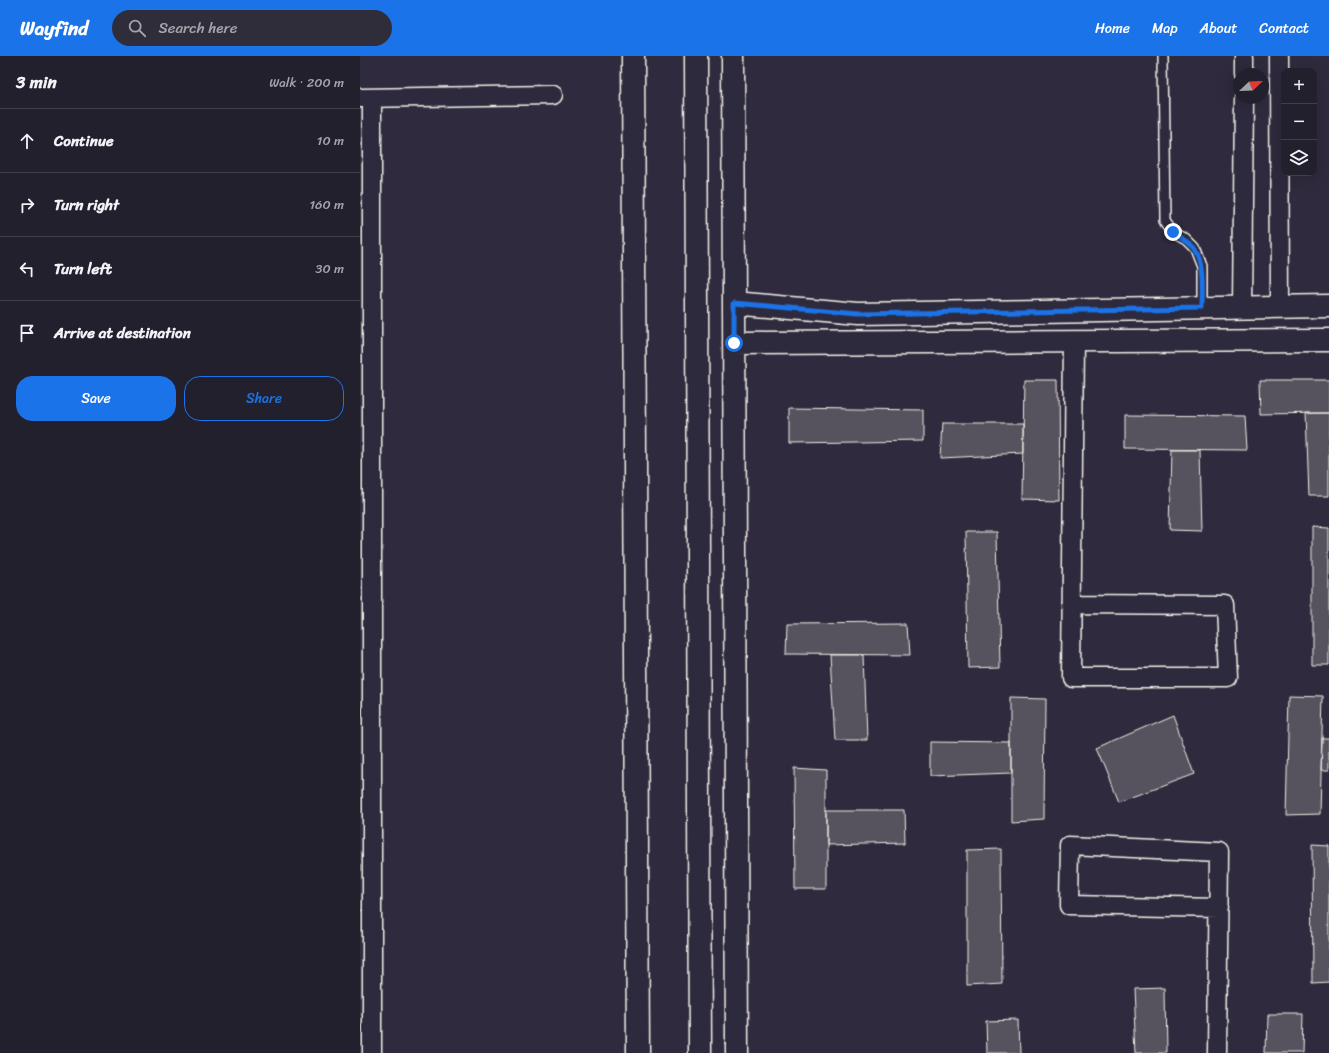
<!DOCTYPE html>
<html lang="en">
<head>
<meta charset="utf-8">
<style>
	:root { --surface:#23202e; --page:#2f2d3a; --text:#f1f3f6; --muted:#a3a3aa; --line:#403e4a; --accent:#1a73e8 }
	body { margin:0; font-family:Sriracha,sans-serif; background:var(--page); color:var(--text) }
	.controls { position:absolute; right:12px; top:12px; display:grid; overflow:hidden; border-radius:8px; box-shadow:0 4px 16px #0002 }
	.controls button { width:36px; height:36px; display:grid; place-items:center; padding:0; border:0; border-bottom:1px solid var(--line); background:var(--surface); color:var(--text); font:20px sans-serif }
	.compass { position:absolute; left:873px; top:12px; width:36px; height:36px; border-radius:50%; background:var(--surface); box-shadow:0 4px 16px #0002; rotate:67deg }
	.stop { position:absolute; width:12px; height:12px; margin:-9px; border:3px solid #1a73e8; border-radius:50%; background:#fff }
	.stop.end { background:#1a73e8; border-color:#fff; box-shadow:0 1px 4px #0008 }
	.list { margin:0; padding:0; list-style:none }
	h2 { display:flex; justify-content:space-between; align-items:center; height:52px; margin:0; padding:0 16px; font-size:17px }
	h2 small { font-size:13px; font-weight:400; color:var(--muted) }
	.list li { display:grid; grid-template-columns:26px 1fr auto; gap:12px; align-items:center; box-sizing:border-box; height:64px; padding:0 16px; border-top:1px solid var(--line) }
	.list b { display:block; font-size:15px; white-space:nowrap }
	.list em { font-size:13px; font-style:normal; color:var(--muted) }
	.actions { display:flex; gap:8px; padding:12px 16px }
	.actions a { flex:1; padding:9px 0; border:1px solid var(--accent); border-radius:16px; text-align:center; font-size:14px; color:var(--accent) }
	.actions .main { background:var(--accent); color:#fff }
	.icon { flex:none; width:22px; height:22px; fill:none; stroke:currentColor; stroke-width:2; stroke-linecap:round; stroke-linejoin:round }
	.map { position:relative; flex:none; width:969px; height:997px; overflow:hidden }
	header { display:flex; align-items:center; gap:24px; box-sizing:border-box; height:56px; padding:0 20px; background:var(--accent); color:#fff }
	header strong { font-size:19px }
	nav { display:flex; gap:22px; margin-inline-start:auto; font-size:14px }
	.search { width:280px; height:36px; background:var(--page); display:flex; align-items:center; gap:10px; box-sizing:border-box; padding:0 14px; border-radius:22px; color:var(--muted); font-size:15px }
	main { display:flex }
	aside { flex:1; background:var(--surface) }
	.map>svg:first-child { display:block }
	.building { fill:#56525f; stroke:#f4f1e8 }
	.lines { fill:none; stroke-linecap:round; stroke-linejoin:round }
	.service-casing { stroke:#f4f1e8; stroke-width:12 }
	.minor-casing { stroke:#f4f1e8; stroke-width:21 }
	.secondary-casing { stroke:#f4f1e8; stroke-width:25 }
	.service { stroke:#2f2a3d; stroke-width:9 }
	.minor { stroke:#2f2a3d; stroke-width:18 }
	.secondary { stroke:#2f2a3d; stroke-width:22 }
	.route { stroke:#1a73e8; stroke-width:5 }
</style>
</head>
<body>
<header>
<strong>Wayfind</strong>
<div class="search"><svg class="icon" aria-label="search" viewBox="0 0 24 24"><circle cx="10" cy="10" r="6"/><path d="M15 15l6 6"/></svg>Search here</div>
<nav><a>Home</a><a>Map</a><a>About</a><a>Contact</a></nav>
</header>
<main>
<aside>
<h2>3 min<small>Walk · 200 m</small></h2>
<ul class="list">
<li><svg class="icon" aria-label="ahead" viewBox="0 0 24 24"><path d="M12 20V5M6 11l6-6 6 6"/></svg><div><b>Continue</b></div><em>10 m</em></li>
<li><svg class="icon" aria-label="right" viewBox="0 0 24 24"><path d="M7 20v-9h11M14 6l5 5-5 5"/></svg><div><b>Turn right</b></div><em>160 m</em></li>
<li><svg class="icon" aria-label="left" viewBox="0 0 24 24"><path d="M17 20v-9H6M10 6l-5 5 5 5"/></svg><div><b>Turn left</b></div><em>30 m</em></li>
<li><svg class="icon" aria-label="arrive" viewBox="0 0 24 24"><path d="M6 21V4h12l-3 4 3 4H6"/></svg><div><b>Arrive at destination</b></div></li>
</ul>
<div class="actions"><a class="main">Save</a><a>Share</a></div>
</aside>
<div class="map">
<svg width="969" height="997" viewBox="0 0 969 997">
	<rect width="100%" height="100%" fill="#2f2a3d"/>
	<filter id="ink" filterUnits="userSpaceOnUse"><feTurbulence type="fractalNoise" baseFrequency=".025" numOctaves="2"/><feDisplacementMap in="SourceGraphic" scale="8" xChannelSelector="R" yChannelSelector="G"/><feConvolveMatrix kernelMatrix="1 2 1 2 8 2 1 2 1" color-interpolation-filters="sRGB"/></filter>
	<g filter="url(#ink)">
		<path class="building" d="M664,324h34l1,120 -37,-1z
			M900,324h69v33l-68,1z
			M429,352l134,2v31l-134,2z
			M946,357h23v83h-20z
			M765,359l120,1 2,34 -122,-1z
			M582,368h81v30l-83,4z
			M812,394h28l2,81 -32,-1z
			M952,471l17,1v137h-17z
			M606,476h31l3,135 -32,1z
			M548,567l2,32 -124,-1 1,-30z
			M470,599h34l3,85h-32z
			M929,639l34,1 -3,118 -34,1z
			M651,642l34,1 -1,120 -33,2z
			M813,659l21,59 -75,28 -22,-54z
			M962,682h7v32h-8z
			M570,686l81,1v30l-81,3z
			M434,712l32,2v119h-31z
			M466,754h78l1,33 -79,2z
			M952,789l17,1v136l-16,1z
			M641,793l1,135 -35,2v-136z
			M805,932l1,65h-30l-3,-64z
			M907,958h36l-1,39h-36z
			M658,964l1,33h-32l-1,-32z"/>
		<g class="lines">
			<g class="service-casing">
				<path id="service" d="M803,0l2,164 8,12 13,7 9,9 7,18v42"/>
			</g>
			<g class="minor-casing">
				<path id="minor" d="M919,0l1,251
					M884,18v-18
					M0,42l193,-3
					M882,251l2,-209
					M711,548l154,1 3,73h-157l3,-337
					M12,997v-955
					M857,997l2,-201 -149,-7 -1,60 150,3"/>
			</g>
			<g class="secondary-casing">
				<path id="secondary" d="M273,0l5,997
					M336,0l4,997
					M373,0l4,997
					M374,247l124,11 471,-8
					M374,287l595,-3"/>
			</g>
			<use href="#service" class="service"/>
			<use href="#minor" class="minor"/>
			<use href="#secondary" class="secondary"/>
		</g>
	</g>
	<g class="lines" filter="url(#ink)">
		<path class="route" d="M374,287v-40l124,11 344,-6c0,-17 3,-47 -9,-61 -5,-6 -12,-10 -20,-15"/>
	</g>
</svg>
<div class="controls">
<button>+</button>
<button>−</button>
<button><svg class="icon" aria-label="layers" viewBox="0 0 24 24"><path d="M12 4l9 5-9 5-9-5zM3 14l9 5 9-5"/></svg></button>
</div>
<svg class="compass" viewBox="-18 -18 36 36"><path d="M0-13l5 13h-10z" fill="#e53935"/><path d="M0 13l5-13h-10z" fill="#a3a3aa"/></svg>
<div class="stop" style="left:374px;top:287px"></div>
<div class="stop end" style="left:813px;top:176px"></div>
</div>
</main>
</body>
</html>
